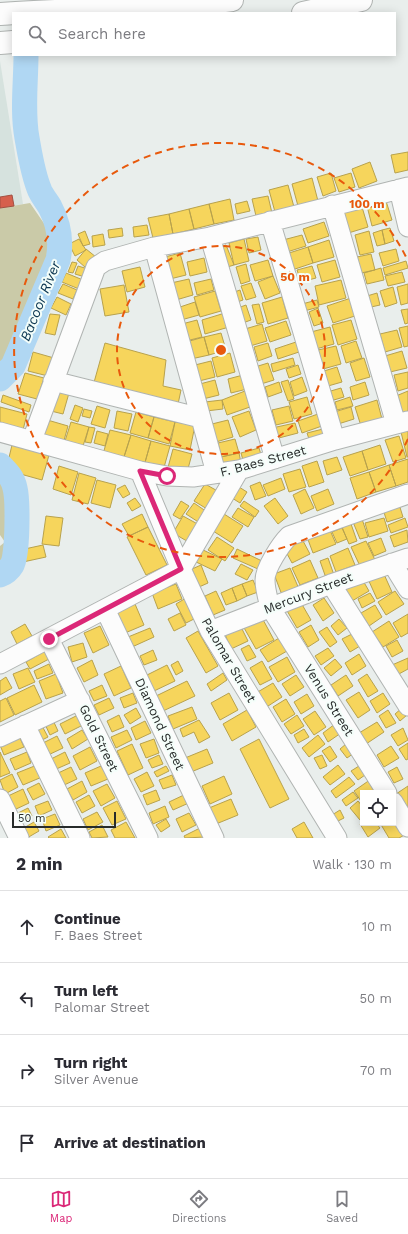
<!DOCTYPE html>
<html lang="en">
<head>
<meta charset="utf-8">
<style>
	:root { --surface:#fff; --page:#f2f2f3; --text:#2b2b33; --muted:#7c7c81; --line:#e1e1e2; --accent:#db2777 }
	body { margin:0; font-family:"Work Sans",sans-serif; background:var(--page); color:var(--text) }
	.controls { position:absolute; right:12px; bottom:12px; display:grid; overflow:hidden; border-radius:0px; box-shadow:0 2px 10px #0003 }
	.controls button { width:36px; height:36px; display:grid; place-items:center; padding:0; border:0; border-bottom:1px solid var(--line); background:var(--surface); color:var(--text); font:20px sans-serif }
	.scale { position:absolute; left:12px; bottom:10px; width:104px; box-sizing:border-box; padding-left:4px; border:2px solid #272b2a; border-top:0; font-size:11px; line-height:14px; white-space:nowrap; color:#272b2a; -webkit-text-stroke:3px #f4fefa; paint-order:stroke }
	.stop { position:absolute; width:12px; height:12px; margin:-9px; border:3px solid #db2777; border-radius:50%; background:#fff }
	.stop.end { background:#db2777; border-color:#fff; box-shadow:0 1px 4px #0008 }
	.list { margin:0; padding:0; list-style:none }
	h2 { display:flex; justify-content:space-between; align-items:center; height:52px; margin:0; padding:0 16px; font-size:17px }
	h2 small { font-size:13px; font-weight:400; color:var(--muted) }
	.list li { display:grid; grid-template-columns:26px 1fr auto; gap:12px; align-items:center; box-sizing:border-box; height:72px; padding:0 16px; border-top:1px solid var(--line) }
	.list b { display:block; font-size:15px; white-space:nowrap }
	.list p { margin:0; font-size:13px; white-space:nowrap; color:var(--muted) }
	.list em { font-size:13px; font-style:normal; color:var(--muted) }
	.icon { flex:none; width:22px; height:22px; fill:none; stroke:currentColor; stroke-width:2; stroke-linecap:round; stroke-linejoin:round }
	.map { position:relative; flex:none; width:408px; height:838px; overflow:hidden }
	.search { position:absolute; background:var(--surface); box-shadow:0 2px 10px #0003; left:12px; right:12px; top:12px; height:44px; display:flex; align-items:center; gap:10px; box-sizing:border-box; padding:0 14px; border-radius:0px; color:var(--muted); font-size:15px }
	.sheet { height:340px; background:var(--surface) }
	nav { display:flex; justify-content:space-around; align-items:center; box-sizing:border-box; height:56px; border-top:1px solid var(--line); background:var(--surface); font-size:11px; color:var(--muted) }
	nav a { display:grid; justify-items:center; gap:2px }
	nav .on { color:var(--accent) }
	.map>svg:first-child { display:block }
	.built { fill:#d6e2de }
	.forest { fill:#cacaa8 }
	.homes { fill:#f6d55c; stroke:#b8a24d }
	.shops { fill:#d6604d; stroke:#a25042 }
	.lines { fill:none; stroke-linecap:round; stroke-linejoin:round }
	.river { stroke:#b0d7f3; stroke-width:25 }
	.minor-casing { stroke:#b0b4b2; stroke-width:21 }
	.major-casing { stroke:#b0b4b2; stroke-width:24 }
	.minor { stroke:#fcfcfc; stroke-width:19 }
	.major { stroke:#fcfcfc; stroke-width:22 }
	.route { stroke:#db2777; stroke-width:5 }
	.ring { fill:none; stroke:#e8590c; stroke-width:2; stroke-dasharray:7 5 }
	.labels { text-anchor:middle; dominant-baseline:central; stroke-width:4; stroke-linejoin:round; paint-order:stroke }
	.street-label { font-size:13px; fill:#272b2a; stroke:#f4fefa }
	.water-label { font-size:14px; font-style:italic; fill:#0b3651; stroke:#f4fefa }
	.centre { fill:#e8590c; stroke:#f4fefa; stroke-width:2 }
	.ring-label { font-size:12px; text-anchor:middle; font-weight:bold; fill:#e8590c; stroke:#f4fefa; stroke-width:4; stroke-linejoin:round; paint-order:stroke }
</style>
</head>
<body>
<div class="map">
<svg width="408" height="838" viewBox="0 0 408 838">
	<rect width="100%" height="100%" fill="#e9eeec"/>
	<path class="built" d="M0,61l23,143 -23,4z"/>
	<path class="forest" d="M30,203l24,35v10l-54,122v-162z
		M0,470c5,6 8,12 9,20 2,13 3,63 -2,74 -1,2 -5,4 -7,6v-24l5,-4 -5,-7z"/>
	<path class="homes" d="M408,152v18l-13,3 -4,-18z
		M370,162l7,19 -18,7 -7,-19z
		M331,173l5,18 -13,5 -6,-19z
		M351,173l4,14 -16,5 -5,-14z
		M312,178l6,23 -20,5 -6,-22z
		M288,185l6,22 -19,5 -6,-22z
		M268,196l4,17 -16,3 -4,-17z
		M230,199l4,21 -20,4 -5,-20z
		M247,201l3,10 -13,3 -2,-10z
		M386,201l6,19 -20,6 -5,-20z
		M209,204l5,20 -20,5 -5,-20z
		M362,207l6,20 -23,7 -7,-20z
		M189,209l5,20 -21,5 -4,-20z
		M169,214l4,20 -20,4 -5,-20z
		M324,222l5,14 -21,7 -5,-14z
		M147,225l2,10 -15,2 -1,-10z
		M122,228l1,8 -14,2 -1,-8z
		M390,228l4,13 -9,3 -3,-14z
		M382,230l3,14 -8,2 -4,-13z
		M85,231l5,13 -7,2 -5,-12z
		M369,231l5,21 -14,3 -5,-20z
		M103,234l2,11 -12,2 -1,-11z
		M302,235l4,11 -19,6 -4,-12z
		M258,237l3,13 -12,3 -3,-14z
		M79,239l7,11 -11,6 -6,-12z
		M244,239l5,22 -15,4 -5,-22z
		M329,240l5,17 -21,6 -5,-16z
		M226,245l8,20 -10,3 -7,-20z
		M308,247l5,16 -21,7 -6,-16z
		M86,249l10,8 -10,11 -9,-8z
		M396,249l3,12 -16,5 -4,-13z
		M180,253l6,22 -16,4 -5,-22z
		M371,254l4,16 -14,3 -4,-16z
		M204,258l3,14 -17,4 -3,-14z
		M268,260l5,16 -18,5 -5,-16z
		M335,260l5,17 -18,5 -5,-17z
		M406,261l2,7 -23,7 -2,-7z
		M72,262l5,1 -4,10 -5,-1z
		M246,264l4,17 -9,3 -5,-17z
		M78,266l10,3 -3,8 -10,-3z
		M312,266l4,12 -15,4 -4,-12z
		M140,267l5,20 -18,5 -5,-21z
		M381,268l3,12 -17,4 -3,-11z
		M402,272l3,10 -17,4 -3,-10z
		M66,273l17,7 -4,9 -17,-7z
		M273,276l7,17 -15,6 -7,-17z
		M189,279l4,16 -17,5 -5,-17z
		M211,279l3,11 -17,5 -3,-12z
		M341,280l5,18 -27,7 -4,-19z
		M251,283l5,14 -10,3 -5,-14z
		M63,284l14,6 -4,9 -15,-6z
		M408,284v19l-7,2 -4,-18z
		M124,285l5,27 -24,4 -5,-27z
		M393,287l4,16 -12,4 -5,-16z
		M240,290l3,10 -11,4 -3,-10z
		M215,291l6,20 -21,6 -6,-20z
		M377,293l3,12 -9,2 -4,-11z
		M57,297l14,7 -5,11 -15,-7z
		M282,297l6,21 -20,6 -6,-21z
		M351,298l7,17 -25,8 -6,-17z
		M317,300l2,7 -15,4 -2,-7z
		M195,302l4,13 -18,5 -4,-12z
		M259,304l5,18 -7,2 -5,-19z
		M246,305l5,15 -11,4 -5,-15z
		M318,308l5,15 -9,3 -5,-14z
		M408,309v14l-3,1 -4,-14z
		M225,313l4,14 -24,7 -3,-14z
		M50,314l10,1 -5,20 -10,-2z
		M197,320l5,17 -16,4 -4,-17z
		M351,320l6,19 -19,6 -6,-20z
		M286,321l5,14 -21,7 -5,-14z
		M262,324l5,17 -17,5 -5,-17z
		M408,326v20l-4,1 -5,-19z
		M330,327l4,17 -18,5 -5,-17z
		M397,330l5,17 -17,5 -5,-18z
		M221,333l5,17 -17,5 -5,-18z
		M204,337l5,18 -18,4 -5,-17z
		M356,341l6,17 -16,5 -5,-17z
		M296,342l3,10 -21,7 -3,-10z
		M105,343l61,17 -3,26 18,4 -4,19 -84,-23z
		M268,343l4,13 -14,5 -4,-14z
		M336,346l5,18 -18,5 -5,-19z
		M402,351l5,17 -17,4 -5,-16z
		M33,352l21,6 -6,18 -20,-5z
		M230,353l5,19 -18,5 -5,-19z
		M293,358l2,7 -22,7 -2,-8z
		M364,358l6,19 -14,4 -6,-18z
		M211,361l4,16 -20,5 -4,-16z
		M268,363l6,17 -13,4 -6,-17z
		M298,365l3,9 -12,4 -3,-9z
		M337,367l5,15 -14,4 -4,-15z
		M408,372v16l-10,3 -4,-16z
		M25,373l19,5 -7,21 -19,-5z
		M243,375l4,14 -16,4 -3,-14z
		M302,377l5,14 -13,5 -4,-14z
		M215,380l4,15 -20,5 -3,-15z
		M288,380l6,19 -6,2 -7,-19z
		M279,382l3,10 -14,5 -3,-10z
		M365,382l4,13 -16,5 -3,-13z
		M341,388l3,9 -17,5 -3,-9z
		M53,389l16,4 -6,21 -16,-4z
		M245,391l5,16 -23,8 -5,-15z
		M408,391v20l-5,2 -7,-17z
		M3,395l28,10 -2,7 -28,-10z
		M307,397l5,17 -18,5 -5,-17z
		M350,397l3,9 -16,4 -2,-8z
		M222,400l1,9 -17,2 -1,-9z
		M377,400l5,19 -21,7 -6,-19z
		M75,405l8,3 -5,14 -8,-3z
		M97,406l13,4 -5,18 -14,-4z
		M289,406l4,15 -17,4 -4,-15z
		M0,407l27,7 -5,20 -22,-6z
		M351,407l3,12 -19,6 -4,-12z
		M84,409l8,2 -2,7 -8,-2z
		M117,411l15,3 -4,17 -14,-3z
		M249,411l7,19 -16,7 -8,-20z
		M136,412l18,5 -6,21 -18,-5z
		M318,414l4,12 -20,7 -4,-12z
		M154,417l21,5 -6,22 -21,-6z
		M44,419l24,7 -5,18 -24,-7z
		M228,420l5,17 -17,5 -4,-18z
		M71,422l18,5 -6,19 -18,-5z
		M175,422l20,3 -5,25 -20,-4z
		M295,423l3,10 -23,6 -3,-11z
		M89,427l6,1 -4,15 -6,-1z
		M323,429l3,11 -15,5 -4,-12z
		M110,430l21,5 -8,25 -20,-6z
		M97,431l11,3 -3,12 -11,-3z
		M408,431v26h-1l-6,-25z
		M131,435l20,6 -7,25 -21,-6z
		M399,436l7,22 -13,4 -8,-22z
		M235,439l4,14 -18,4 -3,-14z
		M151,441l19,5 -7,25 -19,-5z
		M12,445l37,10 -7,25 -36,-10z
		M380,445l6,19 -18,6 -6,-19z
		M259,448l3,10 -18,6 -3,-11z
		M173,449l19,5 -6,22 -19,-5z
		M362,451l6,19 -18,6 -7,-19z
		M239,453l2,10 -17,4 -3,-10z
		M337,457l5,13 -15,5 -4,-14z
		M408,459v23l-12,4 -7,-21z
		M317,461l7,21 -15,5 -7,-21z
		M389,465l7,21 -20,6 -7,-20z
		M59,466l19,6 -7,23 -18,-6z
		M300,469l6,18 -17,5 -6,-18z
		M369,472l7,20 -19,7 -7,-21z
		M79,473l17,5 -8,26 -16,-4z
		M281,478l4,11 -17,7 -5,-11z
		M97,480l19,5 -6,23 -19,-5z
		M260,482l6,14 -11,4 -5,-14z
		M205,484l18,10 -11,18 -18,-11z
		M125,485l5,9 -7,4 -6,-9z
		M239,487l8,5 -7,11 -8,-5z
		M305,489l9,19 -13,6 -8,-19z
		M328,489l6,15 -17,7 -6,-15z
		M135,498l6,8 -9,5 -5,-8z
		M275,498l13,18 -10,8 -14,-18z
		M181,501l8,5 -9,13 -7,-4z
		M244,501l15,10 -4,6 -15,-11z
		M398,501l5,16 -16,5 -5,-16z
		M194,503l16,11 -7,11 -17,-11z
		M238,508l16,9 -6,10 -16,-10z
		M142,514l6,13 -19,9 -7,-12z
		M224,514l19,12 -11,17 -19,-12z
		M46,516l17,2 -4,28 -17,-2z
		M183,516l20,11 -11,17 -19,-11z
		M384,518l4,13 -19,6 -4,-14z
		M405,518l3,9 -17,6 -3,-8z
		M362,519l6,18 -8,2 -7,-17z
		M351,524l6,17 -8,3 -7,-17z
		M148,527l19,38 -21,10 -19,-38z
		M329,528l7,16 -23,9 -6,-16z
		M342,528l5,11 -10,4 -5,-11z
		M407,530l1,12 -14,5 -4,-11z
		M217,537l17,11 -9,13 -17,-11z
		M381,538l5,13 -12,5 -6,-13z
		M302,539l8,15 -18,9 -8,-15z
		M366,541l9,19 -15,6 -9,-19z
		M43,545l3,12 -23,5 -3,-12z
		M348,548l7,17 -19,7 -6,-16z
		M201,549l21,10 -7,12 -21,-10z
		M237,549l25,12 -4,8 -25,-11z
		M328,558l6,17 -8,3 -6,-17z
		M310,560l8,18 -18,7 -8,-17z
		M241,564l12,6 -6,10 -12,-6z
		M201,565l7,18 -9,4 -7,-18z
		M290,568l9,21 -17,6 -8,-21z
		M383,572l9,20 -15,7 -9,-20z
		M362,579l7,12 -17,10 -8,-12z
		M253,580l5,12 -11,4 -5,-12z
		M176,584l6,15 -24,10 -6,-16z
		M242,584l5,12 -10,5 -5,-13z
		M232,588l5,13 -11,4 -5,-12z
		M216,591l9,19 -12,5 -8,-19z
		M395,591l9,13 -18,11 -8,-13z
		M370,593l5,8 -13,7 -4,-9z
		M186,598l10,20 -10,5 -10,-19z
		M324,598l10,15 -11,8 -10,-16z
		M300,601l11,19 -14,8 -11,-19z
		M135,604l9,21 -19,8 -10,-21z
		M375,605l7,12 -13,9 -8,-13z
		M180,613l6,12 -12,6 -6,-12z
		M408,614v19l-7,4 -8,-14z
		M261,616l13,24 -18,9 -13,-23z
		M339,619l8,9 -9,7 -7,-9z
		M389,621l10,16 -16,10 -11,-15z
		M25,624l7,12 -15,8 -6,-12z
		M240,625l8,16 -17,8 -7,-17z
		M311,625l8,15 -11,7 -9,-15z
		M100,626l9,19 -16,8 -9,-20z
		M327,627l10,15 -7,5 -11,-15z
		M150,628l4,9 -22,10 -4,-10z
		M198,631l20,35 -12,7 -20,-35z
		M352,634l8,12 -10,6 -8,-13z
		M279,638l8,13 -19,11 -8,-12z
		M397,640l6,11 -11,6 -6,-11z
		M83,643l4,14 -15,5 -4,-15z
		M249,645l7,12 -9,4 -6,-12z
		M328,648l6,8 -13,9 -6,-9z
		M153,650l4,10 -13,5 -4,-9z
		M45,651l4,8 -19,10 -4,-7z
		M359,654l7,12 -14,9 -7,-12z
		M287,657l8,15 -17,10 -9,-15z
		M408,658v11l-11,6 -5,-10z
		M335,659l7,8 -11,9 -7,-8z
		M92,660l6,15 -14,7 -7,-14z
		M178,661l5,10 -7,4 -5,-10z
		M262,661l10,18 -12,6 -10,-17z
		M49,664l4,9 -16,6 -3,-8z
		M167,665l8,16 -21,10 -9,-15z
		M121,666l10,22 -17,8 -10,-22z
		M28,668l7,14 -16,7 -6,-15z
		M223,673l4,7 -16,11 -4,-7z
		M56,674l7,19 -17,6 -7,-18z
		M367,674l11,17 -10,6 -10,-17z
		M296,675l8,12 -14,9 -8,-12z
		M346,675l7,11 -15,10 -7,-11z
		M6,677l6,11 -12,7v-14z
		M187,681l8,15 -32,15 -7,-15z
		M273,683l9,14 -17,11 -9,-15z
		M34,685l8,17 -27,13 -8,-17z
		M102,685l5,11 -13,5 -5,-10z
		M359,692l11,18 -12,8 -12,-18z
		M133,693l4,10 -13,5 -4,-10z
		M229,693l9,17 -18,10 -9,-17z
		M383,693l7,11 -13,9 -7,-12z
		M307,694l7,12 -13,8 -7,-12z
		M6,698l8,17 -14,7v-21z
		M109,698l5,10 -15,7 -5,-10z
		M286,699l9,15 -13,8 -9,-15z
		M192,707l5,12 -24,10 -5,-13z
		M136,708l5,9 -11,7 -6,-9z
		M402,708l5,7 -7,6 -5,-7z
		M247,710l9,17 -24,14 -9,-17z
		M388,710l8,13 -10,5 -7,-12z
		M315,711l11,16 -12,8 -11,-16z
		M80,714l5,10 -20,10 -5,-10z
		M119,715l5,12 -12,5 -5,-11z
		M297,715l7,11 -13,8 -7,-10z
		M52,718l6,13 -8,4 -6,-13z
		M199,720l11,17 -11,6 -5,-11 -11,5 -3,-8z
		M145,721l6,12 -15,7 -5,-12z
		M377,722l7,10 -18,12 -7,-11z
		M41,724l7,13 -8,4 -7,-12z
		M335,724l6,9 -13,9 -5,-9z
		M403,728l5,12 -10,6 -7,-11z
		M304,729l5,8 -11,6 -4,-8z
		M82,730l6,9 -16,10 -5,-10z
		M127,730l5,10 -16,8 -5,-11z
		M318,735l7,9 -16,13 -7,-9z
		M19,736l5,11 -20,8 -4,-10z
		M57,736l6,12 -17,8 -5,-12z
		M154,739l5,14 -13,5 -6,-14z
		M259,739l30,60 -19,9 -30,-59z
		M352,739l8,10 -13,9 -7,-9z
		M408,743v16l-2,1 -7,-11z
		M132,744l11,24 -15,7 -11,-24z
		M330,746l7,11 -7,5 -8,-11z
		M391,746l8,12 -15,9 -7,-12z
		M90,747l7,14 -17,9 -7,-14z
		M207,749l6,14 -22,9 -6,-14z
		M0,752l10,21 -10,4z
		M27,752l4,11 -16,7 -5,-11z
		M65,752l5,11 -16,7 -5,-10z
		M159,755l4,9 -11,4 -4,-8z
		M322,755l5,11 -7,3 -6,-11z
		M37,765l5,12 -19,8 -6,-12z
		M338,765l7,9 -15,11 -7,-8z
		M101,766l7,13 -17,7 -6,-13z
		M166,766l3,5 -12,6 -3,-5z
		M359,766l6,9 -7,5 -7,-9z
		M71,767l6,12 -15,7 -6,-12z
		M397,767l6,12 -9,4 -6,-11z
		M147,772l7,14 -13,6 -7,-13z
		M12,774l6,13 -13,7 -5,-14z
		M172,775l4,10 -13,4 -4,-9z
		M224,776l8,18 -22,10 -8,-18z
		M349,777l6,7 -19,14 -5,-7z
		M374,777l11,16h-22v11l-9,-13z
		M82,781l5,11 -14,8 -6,-11z
		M39,783l6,11 -12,6 -6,-11z
		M107,784l8,14 -14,8 -8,-15z
		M408,786v20l-3,2 -9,-14z
		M23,789l6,14 -15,7 -6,-14z
		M156,790l4,10 -13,5 -4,-10z
		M353,792l5,6 -12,8 -4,-6z
		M186,794l5,8 -18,8 -4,-8z
		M89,795l6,11 -13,7 -6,-11z
		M231,799l7,16 -22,9 -7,-16z
		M48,801l4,9 -13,6 -4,-10z
		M117,801l9,18 -14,6 -9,-17z
		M358,801l5,6v10l-3,3 -10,-12z
		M165,806l4,11 -16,7 -4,-11z
		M28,808l4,8 -11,6 -5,-8z
		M340,810l4,8 -8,4 -4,-7z
		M97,812l6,10 -15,8 -5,-11z
		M393,812l15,21 -9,5h-10l-9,-15h13z
		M189,813l7,12 -14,7 -6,-13z
		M55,814l5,11 -14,6 -4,-12z
		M166,819l4,7 -9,6 -5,-7z
		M34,822l5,9 -12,7 -5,-9z
		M126,822l9,16h-20l-4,-8z
		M304,822l9,16h-16l-5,-9z
		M363,822l13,1 4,5 -12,9 -8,-13z
		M102,825l6,12 -16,1 -3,-6z
		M200,828l5,9 -20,1 -1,-2z
		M61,829l5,9h-17l-1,-1z"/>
	<path class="shops" d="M12,195l2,11 -14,2v-11z"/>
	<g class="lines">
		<path class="river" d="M0,379l13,-13 45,-106c4,-19 1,-36 -8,-53 -3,-5 -7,-10 -10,-16 -7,-16 -10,-36 -13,-53 -5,-27 -1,-56 -1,-83
			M0,465c7,7 13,13 15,23 3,12 3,67 -3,77 -3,5 -7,8 -12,10"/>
		<g class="minor-casing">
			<path id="minor" d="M399,189l9,38
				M332,205l64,219
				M270,221l65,219
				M210,237l65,222
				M53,381l148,37
				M0,432l140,39 27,5 26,1 46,-7 96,-30 73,-19
				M32,440l64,-173 9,-6 49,-14
				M140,471l41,98 29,62 127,207
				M216,473l-62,-226 56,-10 198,-50
				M392,563l16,26
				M331,584l77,122
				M105,609l109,229
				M210,631l121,-47 77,-26
				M49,639l99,199
				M0,664l181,-95 58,-99
				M25,725l55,113
				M0,737l80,-37
				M387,793l-117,-186c-2,-8 -5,-18 -5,-27 0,-12 16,-36 24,-44l119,-42
				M0,799l19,39
				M393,802l15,25"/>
		</g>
		<g class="major-casing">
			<path id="major" d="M303,13l58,-13
				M0,14c78,-6 155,-3 232,-14
				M0,43l13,-1"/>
		</g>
		<use href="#minor" class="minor"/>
		<use href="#major" class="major"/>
	</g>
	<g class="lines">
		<path class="route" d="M49,639l132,-70 -41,-98 27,5"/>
	</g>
	<g class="ring">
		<circle cx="221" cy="350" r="104"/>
		<path d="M408 439A207 207 0 1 1 408 261"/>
	</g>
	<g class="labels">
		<g class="street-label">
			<text transform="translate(263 461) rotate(-15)">F. Baes Street</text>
			<text transform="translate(308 593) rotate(-21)">Mercury Street</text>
			<text transform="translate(229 660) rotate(60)">Palomar Street</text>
			<text transform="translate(329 700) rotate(58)">Venus Street</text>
			<text transform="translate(160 724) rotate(65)">Diamond Street</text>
			<text transform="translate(99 738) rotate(64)">Gold Street</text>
		</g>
		<g class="water-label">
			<text transform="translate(40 301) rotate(-68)">Bacoor River</text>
		</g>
	</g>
	<circle cx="221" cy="350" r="6" class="centre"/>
	<g class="ring-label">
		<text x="367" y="208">100 m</text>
		<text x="295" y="281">50 m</text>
	</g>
</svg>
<div class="controls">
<button><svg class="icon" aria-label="locate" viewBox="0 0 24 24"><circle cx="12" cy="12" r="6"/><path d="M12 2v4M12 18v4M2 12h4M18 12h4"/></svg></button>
</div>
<div class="scale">50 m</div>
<div class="stop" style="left:167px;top:476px"></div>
<div class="stop end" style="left:49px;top:639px"></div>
<div class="search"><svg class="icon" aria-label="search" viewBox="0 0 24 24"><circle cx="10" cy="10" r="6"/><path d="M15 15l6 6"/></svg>Search here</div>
</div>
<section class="sheet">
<h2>2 min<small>Walk · 130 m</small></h2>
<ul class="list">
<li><svg class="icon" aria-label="ahead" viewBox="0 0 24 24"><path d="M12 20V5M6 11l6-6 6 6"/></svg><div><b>Continue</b><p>F. Baes Street</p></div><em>10 m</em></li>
<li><svg class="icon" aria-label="left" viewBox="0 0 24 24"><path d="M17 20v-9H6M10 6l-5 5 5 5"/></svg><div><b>Turn left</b><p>Palomar Street</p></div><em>50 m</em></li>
<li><svg class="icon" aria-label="right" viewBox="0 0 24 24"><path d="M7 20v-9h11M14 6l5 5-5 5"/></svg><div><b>Turn right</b><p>Silver Avenue</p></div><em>70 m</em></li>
<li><svg class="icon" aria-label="arrive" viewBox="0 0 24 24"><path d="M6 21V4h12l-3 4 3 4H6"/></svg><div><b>Arrive at destination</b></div></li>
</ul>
</section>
<nav>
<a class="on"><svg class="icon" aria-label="map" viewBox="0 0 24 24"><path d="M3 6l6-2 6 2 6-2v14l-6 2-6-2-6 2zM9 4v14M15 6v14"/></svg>Map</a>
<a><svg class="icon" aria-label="directions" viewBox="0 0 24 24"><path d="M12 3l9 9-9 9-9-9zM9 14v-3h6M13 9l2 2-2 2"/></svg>Directions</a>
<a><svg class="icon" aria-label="saved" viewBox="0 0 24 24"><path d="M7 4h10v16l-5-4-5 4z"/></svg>Saved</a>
</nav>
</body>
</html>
